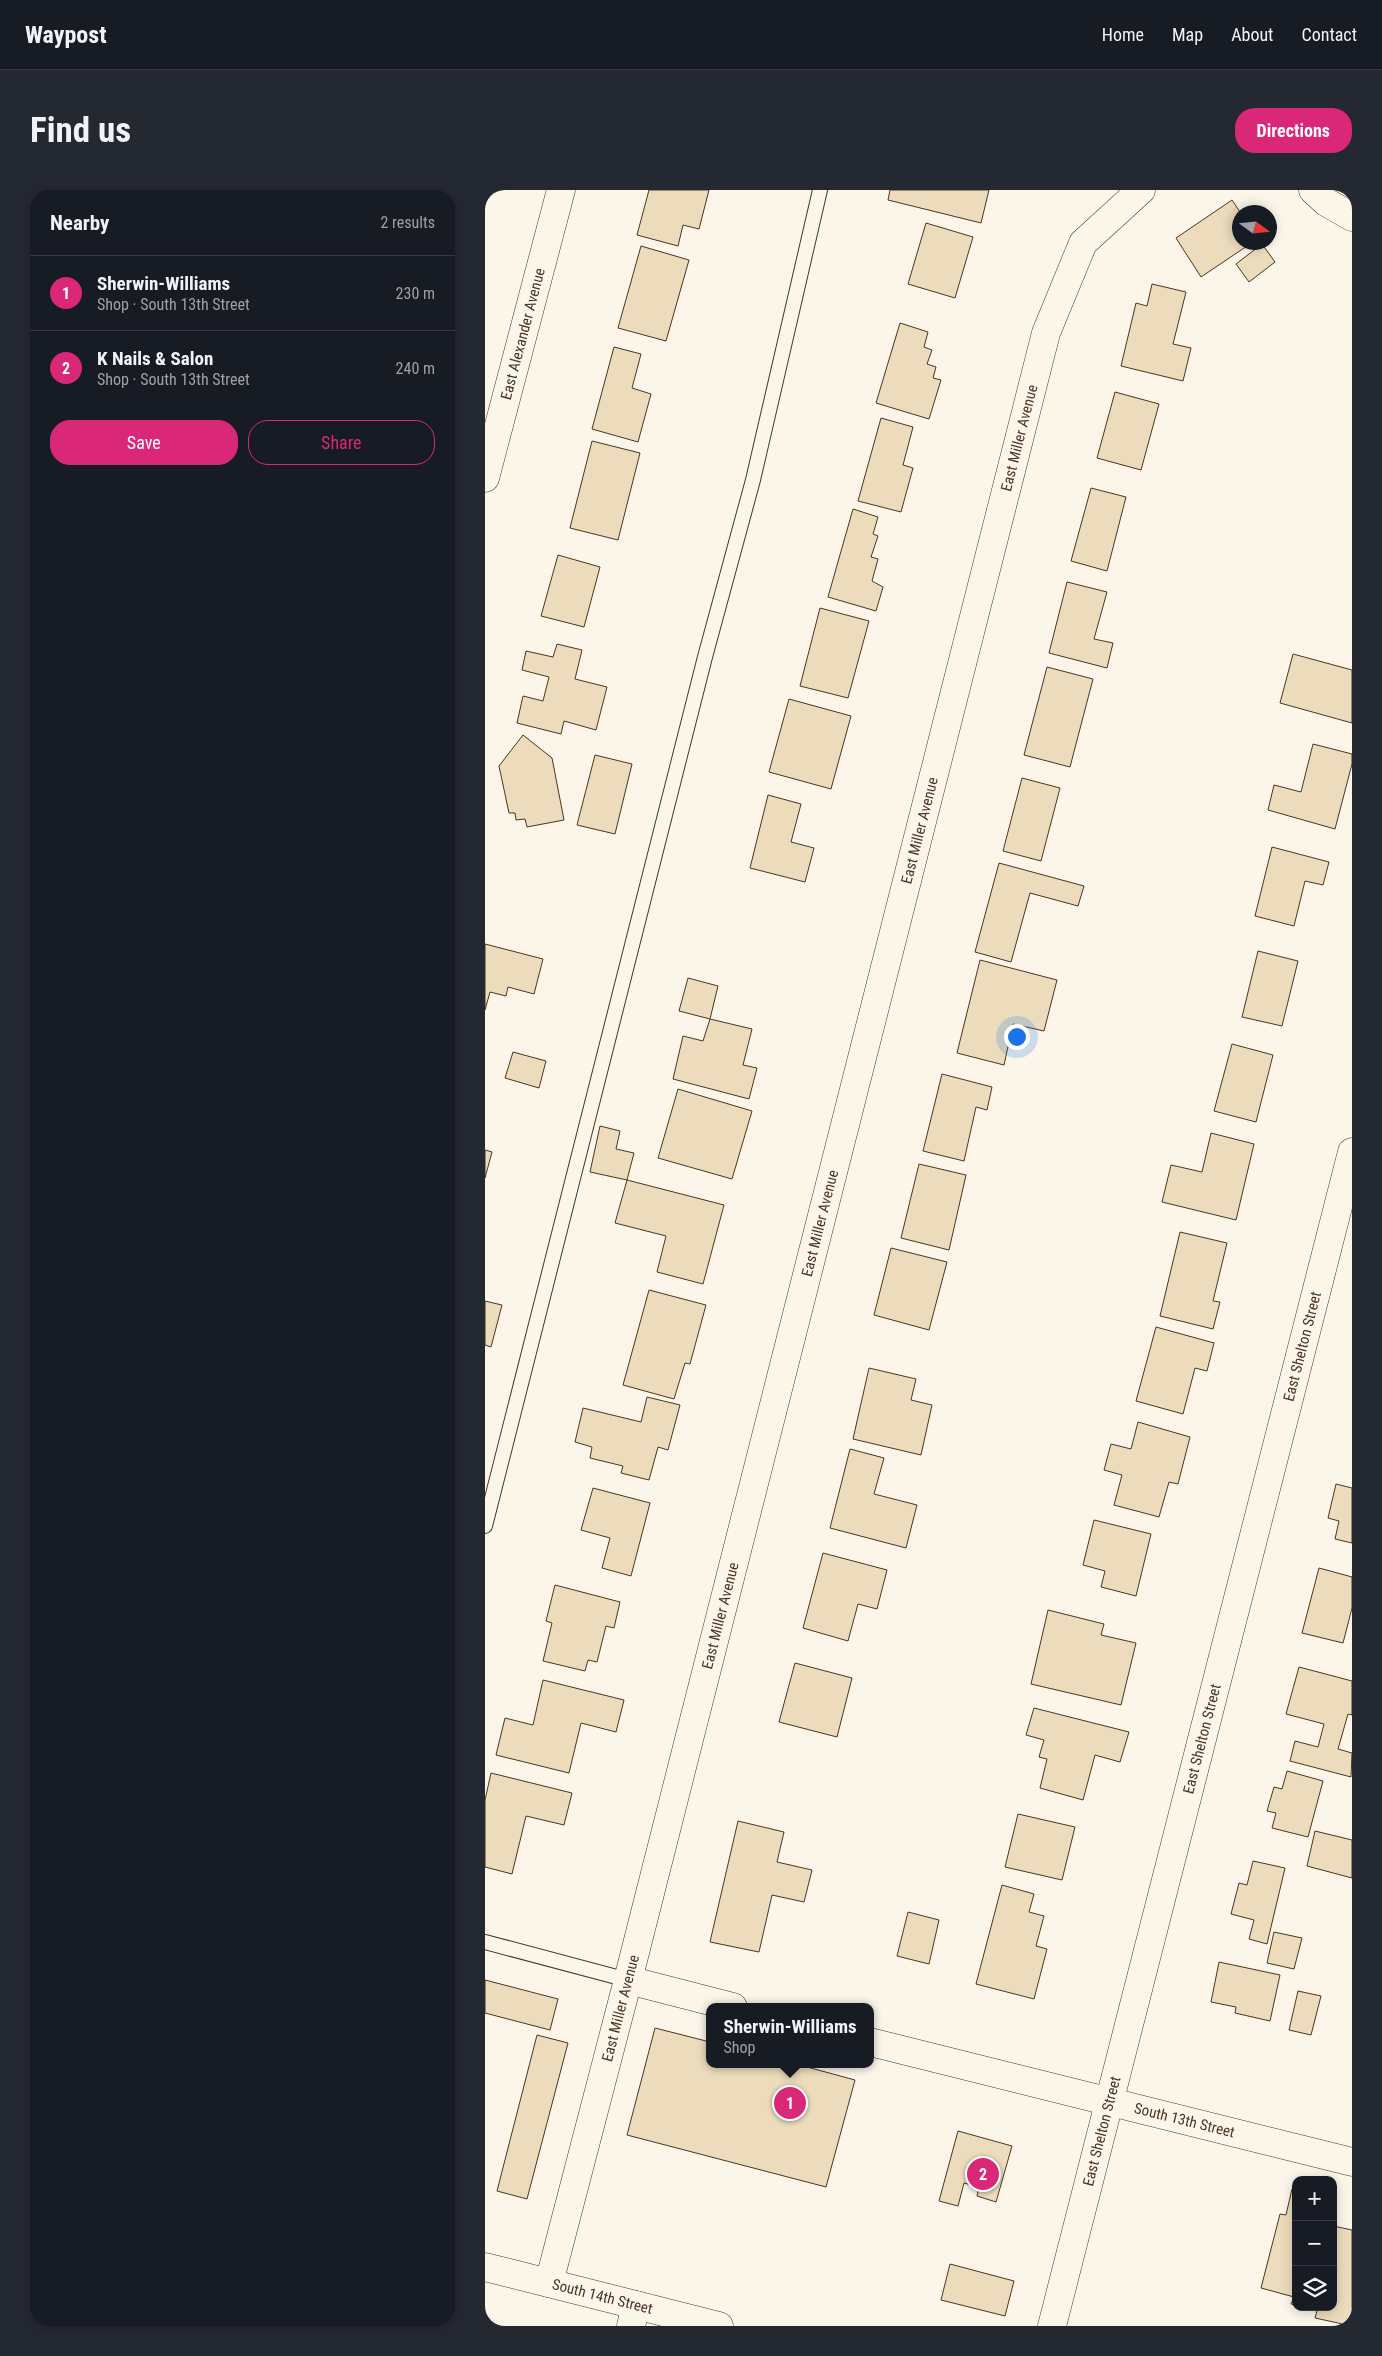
<!DOCTYPE html>
<html lang="en">
<head>
<meta charset="utf-8">
<style>
	:root { --surface:#171b24; --page:#242831; --text:#f1f3f6; --muted:#9ea1a6; --line:#363941; --accent:#db2777 }
	body { margin:0; font-family:"Roboto Condensed",sans-serif; background:var(--page); color:var(--text) }
	.controls { position:absolute; right:15px; bottom:15px; display:grid; overflow:hidden; border-radius:10px; box-shadow:0 2px 12px #0003 }
	.controls button { width:45px; height:45px; display:grid; place-items:center; padding:0; border:0; border-bottom:1px solid var(--line); background:var(--surface); color:var(--text); font:25px sans-serif }
	.compass { position:absolute; left:747px; top:15px; width:45px; height:45px; border-radius:50%; background:var(--surface); box-shadow:0 2px 12px #0003; rotate:105deg }
	.you { position:absolute; left:531px; top:846px; width:18px; height:18px; margin:-12px; border:4px solid #fff; border-radius:50%; background:#1a73e8; box-shadow:0 0 0 8px #1a73e833 }
	.badge { display:grid; place-items:center; width:32px; height:32px; border-radius:50%; background:var(--accent); color:#fff; font-size:16px; font-weight:700 }
	.pin { position:absolute; translate:-50% -50%; border:2px solid #fff; box-shadow:0 1px 5px #0006 }
	.popup { position:absolute; left:221px; top:1813px; width:168px; height:65px; box-sizing:border-box; display:grid; place-content:center; border-radius:10px; background:var(--surface); filter:drop-shadow(0 1px 4px #0005); font-size:16px; white-space:nowrap; color:var(--muted) }
	.popup b { font-size:19px; color:var(--text) }
	.popup::after { content:''; position:absolute; left:50%; top:100%; margin-left:-10px; border:10px solid transparent; border-top-color:var(--surface) }
	.list { margin:0; padding:0; list-style:none }
	h2 { display:flex; justify-content:space-between; align-items:center; height:65px; margin:0; padding:0 20px; font-size:21px }
	h2 small { font-size:16px; font-weight:400; color:var(--muted) }
	.list li { display:grid; grid-template-columns:32px 1fr auto; gap:15px; align-items:center; box-sizing:border-box; height:75px; padding:0 20px; border-top:1px solid var(--line) }
	.list b { display:block; font-size:19px; white-space:nowrap }
	.list p { margin:0; font-size:16px; white-space:nowrap; color:var(--muted) }
	.list em { font-size:16px; font-style:normal; color:var(--muted) }
	.actions { display:flex; gap:10px; padding:15px 20px }
	.actions a { flex:1; padding:11px 0; border:1px solid var(--accent); border-radius:20px; text-align:center; font-size:18px; color:var(--accent) }
	.actions .main { background:var(--accent); color:#fff }
	.icon { flex:none; width:28px; height:28px; fill:none; stroke:currentColor; stroke-width:2; stroke-linecap:round; stroke-linejoin:round }
	.map { position:relative; flex:none; width:867px; height:2136px; overflow:hidden; border-radius:20px }
	header { display:flex; align-items:center; gap:30px; box-sizing:border-box; height:70px; padding:0 25px; background:var(--surface); border-bottom:1px solid var(--line) }
	header strong { font-size:24px }
	nav { display:flex; gap:28px; margin-inline-start:auto; font-size:18px }
	.intro { display:flex; align-items:center; justify-content:space-between; box-sizing:border-box; height:120px; padding:0 30px }
	h1 { margin:0; font-size:35px }
	.button { padding:12px 22px; border-radius:20px; background:var(--accent); color:#fff; font-size:18px; font-weight:700 }
	main { display:flex; gap:30px; padding:0 30px }
	aside { flex:1; background:var(--surface); border-radius:20px; box-shadow:0 2px 12px #0003 }
	.map>svg:first-child { display:block }
	.building { fill:#ecdcbc; stroke:#4a3520 }
	.lines { fill:none; stroke-linecap:round; stroke-linejoin:round }
	.service-casing { stroke:#4a3520; stroke-width:16 }
	.minor-casing { stroke:#4a3520; stroke-width:29 }
	.primary-casing { stroke:#4a3520; stroke-width:29 }
	.service { stroke:#fbf6e9; stroke-width:14 }
	.minor { stroke:#fbf6e9; stroke-width:28 }
	.primary { stroke:#fbf6e9; stroke-width:28 }
	.labels { text-anchor:middle; dominant-baseline:central; stroke-width:4; stroke-linejoin:round; paint-order:stroke }
	.street-label { font-size:15px; fill:#4a3520; stroke:#fbf6e9 }
</style>
</head>
<body>
<header>
<strong>Waypost</strong>
<nav><a>Home</a><a>Map</a><a>About</a><a>Contact</a></nav>
</header>
<div class="intro"><h1>Find us</h1><a class="button">Directions</a></div>
<main>
<aside>
<h2>Nearby<small>2 results</small></h2>
<ul class="list">
<li><span class="badge">1</span><div><b>Sherwin-Williams</b><p>Shop · South 13th Street</p></div><em>230 m</em></li>
<li><span class="badge">2</span><div><b>K Nails &amp; Salon</b><p>Shop · South 13th Street</p></div><em>240 m</em></li>
</ul>
<div class="actions"><a class="main">Save</a><a>Share</a></div>
</aside>
<div class="map">
<svg width="867" height="2136" viewBox="0 0 867 2136">
	<rect width="100%" height="100%" fill="#fbf6e9"/>
	<path class="building" d="M164,0h60l-10,39 -16,-4 -5,21 -41,-11z
		M405,0h99l-8,33 -93,-23z
		M747,10l8,12 -1,30h14l-52,35 -25,-39z
		M441,33l47,14 -18,61 -47,-14z
		M777,54l13,18 -26,20 -13,-18z
		M156,56l48,14 -23,81 -48,-13z
		M667,94l34,8 -13,52 18,4 -8,33 -62,-15 15,-63 11,3z
		M415,133l28,9 -4,15 8,3 -5,14 9,3 -3,11 8,2 -12,39 -53,-16z
		M129,157l27,7 -9,34 19,6 -13,48 -46,-13z
		M630,202l44,12 -18,66 -44,-12z
		M396,228l32,9 -10,38 10,3 -12,44 -43,-11z
		M107,251l48,12 -22,87 -48,-12z
		M606,298l35,9 -19,74 -36,-10z
		M368,319l25,8 -5,17 5,2 -7,21 7,2 -6,22 11,6 -7,24 -48,-14z
		M73,365l42,12 -16,60 -43,-11z
		M582,392l40,10 -13,47 19,4 -6,25 -58,-15z
		M335,418l49,13 -21,77 -48,-12z
		M72,454l25,6 -7,29 32,8 -11,43 -32,-9 -3,13 -44,-11 6,-27 20,5 6,-24 -27,-7 4,-19 27,6z
		M808,464l59,16v53l-72,-20z
		M562,477l46,12 -23,88 -46,-12z
		M304,509l62,17 -20,73 -62,-17z
		M38,545l29,23 12,62 -37,7 -2,-8 -9,1 -1,-7h-6l-10,-47z
		M828,554l39,10v10l-17,65 -67,-19 6,-25 27,7z
		M110,565l37,9 -17,70 -38,-9z
		M537,588l38,10 -19,73 -38,-10z
		M283,605l33,9 -10,38 23,6 -9,34 -55,-14z
		M787,657l57,15 -6,23 -18,-4 -11,45 -39,-10z
		M514,673l85,23 -6,20 -48,-13 -19,69 -36,-10z
		M0,754l58,15 -9,35 -26,-7 -2,9 -16,-4 -5,18z
		M773,761l40,10 -16,65 -40,-9z
		M495,770l77,20 -13,51 -31,-7 -9,41 -47,-12z
		M203,788l30,8 -8,33 -31,-8z
		M225,829l42,10 -9,36 14,3 -8,31 -76,-20 10,-43 20,5z
		M747,854l41,11 -17,67 -42,-11z
		M28,862l33,9 -7,27 -34,-10z
		M457,884l50,13 -5,23 -11,-3 -12,54 -41,-10z
		M193,899l74,22 -20,68 -74,-21z
		M115,936l20,5 -4,18 18,4 -7,27 -37,-8z
		M726,943l43,11 -18,76 -74,-18 9,-37 31,7z
		M0,960l7,2 -7,26z
		M434,974l47,11 -17,75 -48,-12z
		M142,990l97,25 -21,79 -46,-12 9,-36 -51,-13z
		M695,1042l47,11 -14,58 7,1 -7,27 -53,-13z
		M406,1058l56,14 -18,68 -55,-15z
		M164,1100l57,15 -16,59 -5,-1 -11,36 -51,-14z
		M0,1111l17,4 -11,42 -6,-2z
		M671,1137l58,16 -7,28 -12,-3 -12,46 -47,-13z
		M384,1178l47,11 -5,21 21,5 -11,50 -68,-16z
		M162,1207l33,8 -12,45 -10,-3 -9,33 -28,-7 2,-7 -33,-8 2,-11 -17,-5 8,-34 58,14z
		M653,1232l52,15 -12,47 -9,-2 -10,35 -45,-12 8,-30 -18,-5 7,-26 20,5z
		M365,1259l34,9 -10,36 43,11 -11,43 -76,-20z
		M851,1294l16,4v55l-17,-4 4,-18 -11,-3z
		M108,1298l57,15 -19,73 -29,-8 8,-30 -29,-8z
		M609,1330l57,14 -15,62 -35,-9 4,-16 -22,-6z
		M338,1363l64,17 -10,39 -19,-5 -10,37 -45,-13z
		M834,1378l33,9v31l-9,35 -41,-10z
		M70,1395l65,17 -6,26 -8,-2 -9,36 -9,-2 -3,11 -42,-10 9,-38 -6,-2z
		M563,1420l56,14 -3,11 35,8 -15,62 -90,-21z
		M310,1473l57,15 -15,59 -58,-15z
		M814,1477l53,14v34l-4,-1 -10,35 14,4 -1,24 -61,-16 5,-20 23,6 6,-23 -38,-10z
		M58,1490l81,20 -8,32 -35,-9 -12,50 -73,-18 9,-37 28,7z
		M549,1518l95,24 -9,30 -25,-7 -12,45 -43,-12 7,-29 -8,-2 5,-17 -18,-5z
		M802,1581l36,10 -15,56 -36,-9 4,-15 -9,-2 7,-24 8,2z
		M6,1583l81,20 -8,32 -38,-9 -14,58 -27,-7v-67z
		M533,1624l57,13 -13,53 -57,-13z
		M253,1631l46,11 -7,30 35,8 -8,32 -32,-7 -13,57 -49,-10z
		M830,1641l37,9v38l-45,-12z
		M768,1671l32,7 -18,76 -18,-5 5,-19 -23,-6 8,-31 8,2z
		M517,1695l32,9 -5,18 15,4 -8,30 11,3 -13,50 -58,-15z
		M423,1722l31,8 -10,44 -32,-8z
		M789,1742l28,6 -8,31 -27,-6z
		M734,1772l61,13 -10,46 -35,-8 1,-6 -25,-5z
		M0,1790l73,19 -8,31 -65,-17z
		M813,1801l23,5 -10,39 -22,-5z
		M170,1838l55,14v22h86l59,16 -29,107 -199,-52z
		M52,1845l31,8 -41,156 -30,-8z
		M473,1941l54,15 -16,56 -19,-6 2,-9 -15,-4 -6,23 -19,-5z
		M807,1999l4,1v115l-5,-1 3,-7 -33,-9 19,-74 6,1z
		M848,2036l19,4v96l-37,-8 2,-7 -14,-4h30z
		M465,2074l64,17 -9,35 -64,-16z"/>
	<g class="lines">
		<g class="service-casing">
			<path id="service" d="M0,1336l220,-869 48,-177 67,-290
				M0,1752l143,38"/>
		</g>
		<g class="minor-casing">
			<g id="minor">
				<path d="M828,0l13,12 26,15"/>
				<path id="s1" d="M0,288l76,-288"/>
				<path d="M143,1790l105,27"/>
				<path id="s2" d="M385,1852l482,120"/>
				<path id="s3" d="M64,2093l79,-303 418,-1647 37,-90 58,-53"/>
				<path d="M146,2136l5,-21"/>
				<path id="s4" d="M567,2136l300,-1174"/>
			</g>
		</g>
		<g class="primary-casing">
			<g id="primary">
				<path id="s5" d="M0,2077l234,59"/>
			</g>
		</g>
		<use href="#service" class="service"/>
		<use href="#minor" class="minor"/>
		<use href="#primary" class="primary"/>
	</g>
	<g class="labels">
		<g class="street-label">
			<text stroke="none"><textPath href="#s1" startOffset="149">East Alexander Avenue</textPath></text>
			<text stroke="none"><textPath href="#s3" startOffset="1904">East Miller Avenue</textPath></text>
			<text stroke="none"><textPath href="#s3" startOffset="1499">East Miller Avenue</textPath></text>
			<text stroke="none"><textPath href="#s3" startOffset="1094">East Miller Avenue</textPath></text>
			<text stroke="none"><textPath href="#s4" startOffset="1011">East Shelton Street</textPath></text>
			<text stroke="none"><textPath href="#s3" startOffset="689">East Miller Avenue</textPath></text>
			<text stroke="none"><textPath href="#s4" startOffset="606">East Shelton Street</textPath></text>
			<text stroke="none"><textPath href="#s3" startOffset="284">East Miller Avenue</textPath></text>
			<text stroke="none"><textPath href="#s2" startOffset="324">South 13th Street</textPath></text>
			<text stroke="none"><textPath href="#s4" startOffset="201">East Shelton Street</textPath></text>
			<text stroke="none"><textPath href="#s5" startOffset="121">South 14th Street</textPath></text>
		</g>
	</g>
</svg>
<div class="controls">
<button>+</button>
<button>−</button>
<button><svg class="icon" aria-label="layers" viewBox="0 0 24 24"><path d="M12 4l9 5-9 5-9-5zM3 14l9 5 9-5"/></svg></button>
</div>
<svg class="compass" viewBox="-18 -18 36 36"><path d="M0-13l5 13h-10z" fill="#e53935"/><path d="M0 13l5-13h-10z" fill="#9ea1a6"/></svg>
<div class="you"></div>
<div class="pin badge" style="left:305px;top:1913px">1</div>
<div class="popup"><b>Sherwin-Williams</b>Shop</div>
<div class="pin badge" style="left:498px;top:1984px">2</div>
</div>
</main>
</body>
</html>
